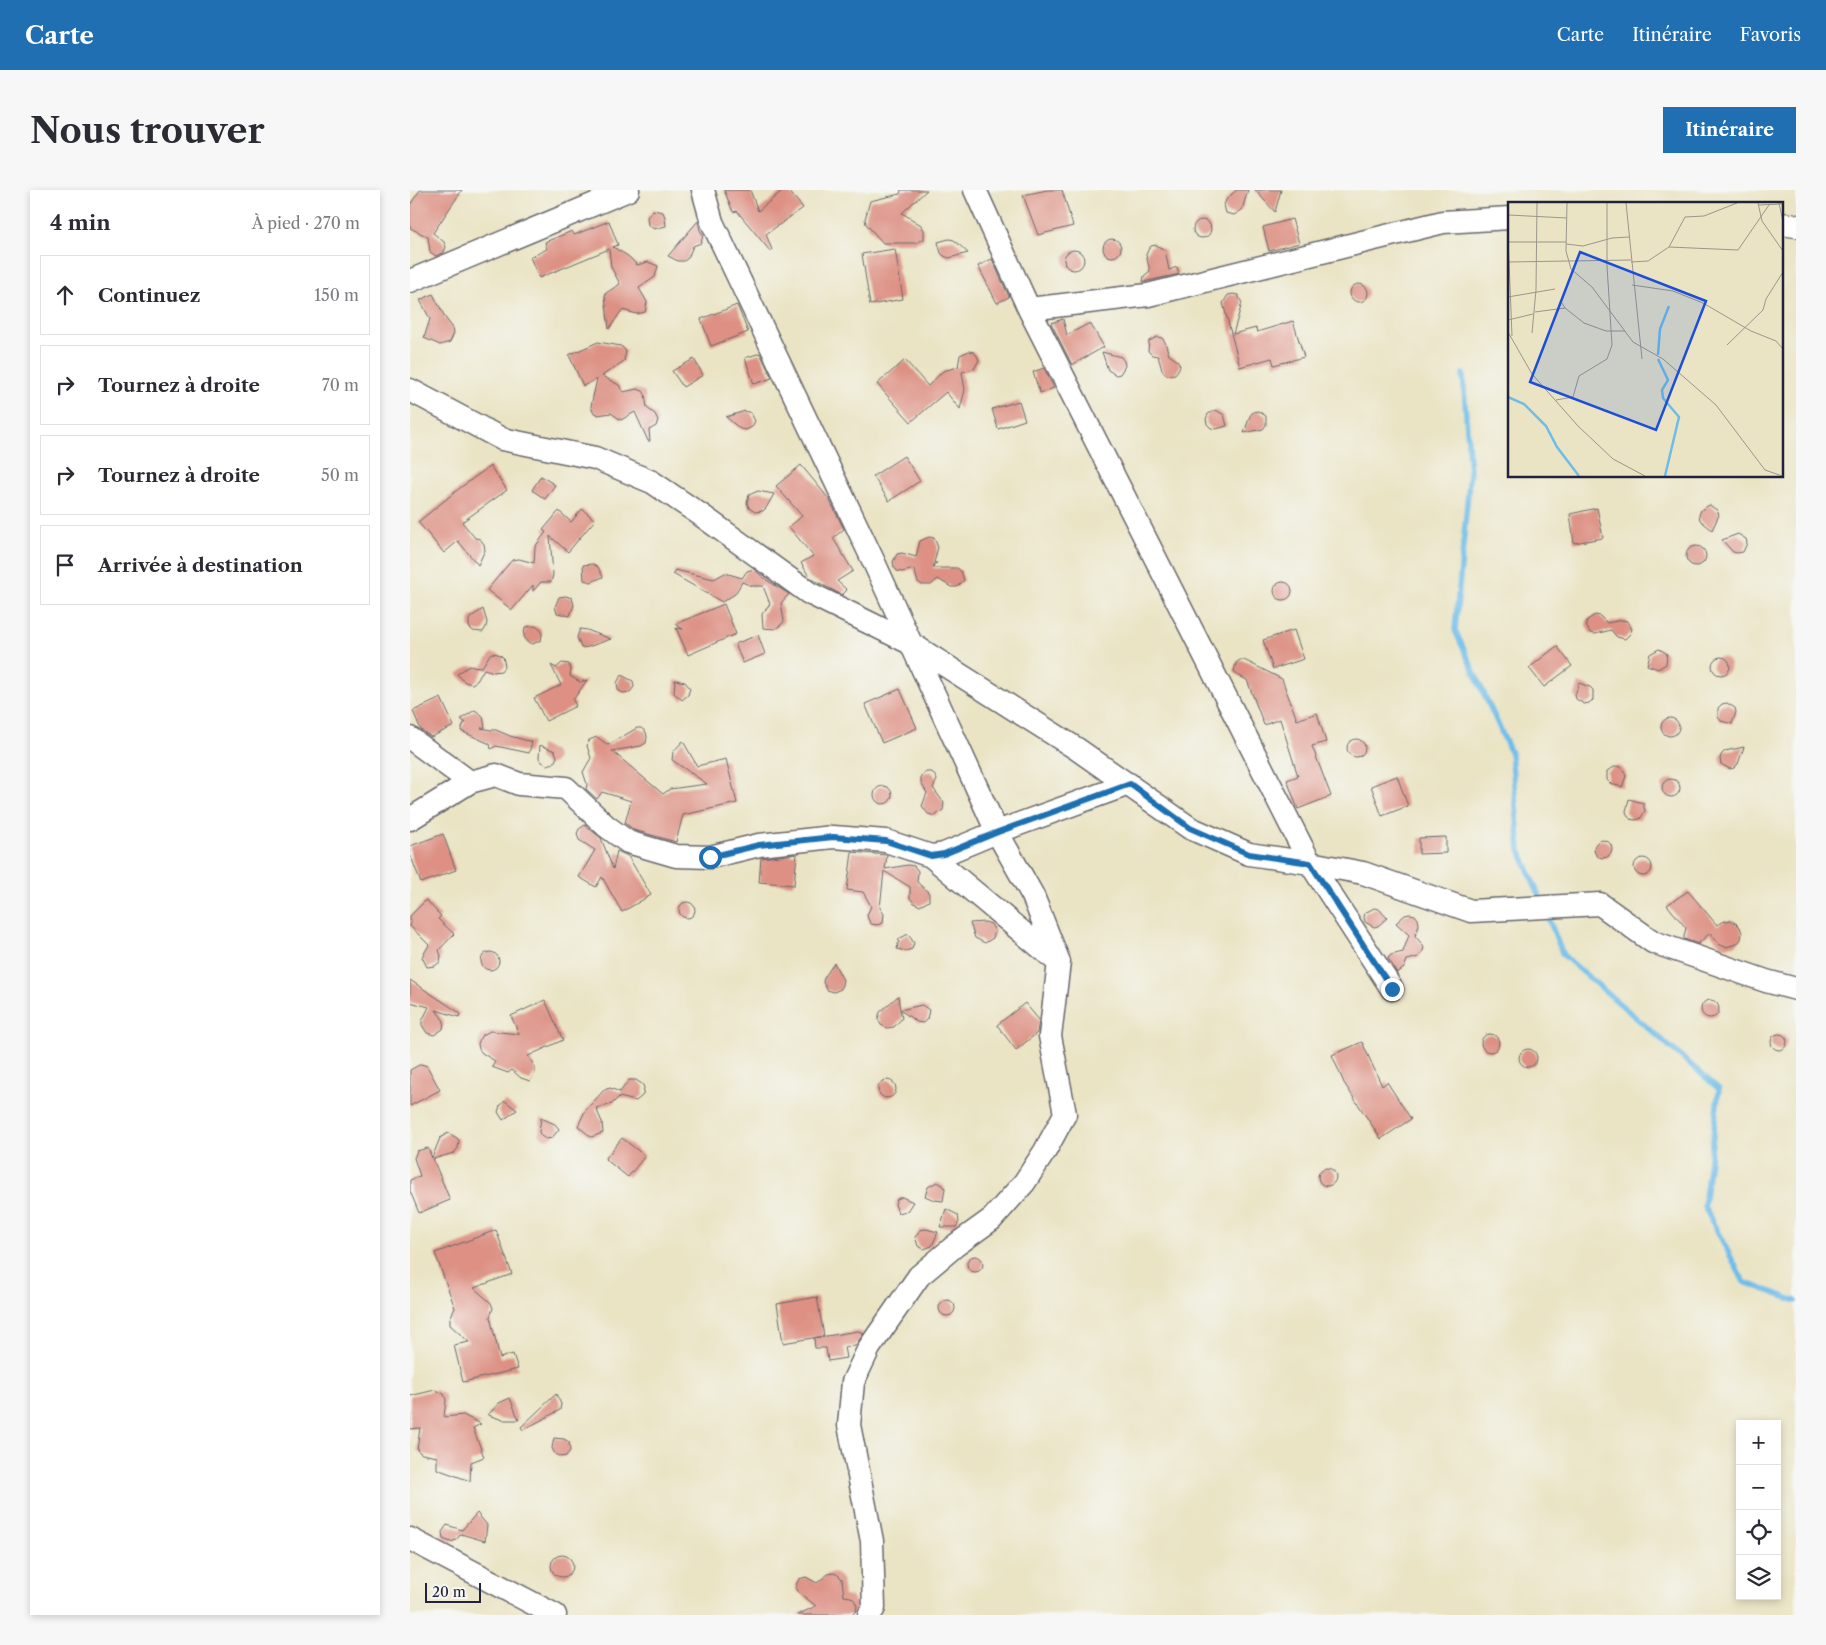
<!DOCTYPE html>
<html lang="fr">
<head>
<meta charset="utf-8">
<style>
	:root { --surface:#fff; --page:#f7f7f7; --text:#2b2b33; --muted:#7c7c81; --line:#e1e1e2; --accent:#1f6fb2 }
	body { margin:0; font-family:"Libre Caslon Text",serif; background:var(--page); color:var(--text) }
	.controls { position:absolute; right:15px; bottom:15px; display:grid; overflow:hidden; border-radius:0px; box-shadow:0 2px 8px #0003 }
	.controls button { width:45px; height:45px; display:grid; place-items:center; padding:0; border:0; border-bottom:1px solid var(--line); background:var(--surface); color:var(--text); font:25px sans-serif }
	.scale { position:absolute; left:15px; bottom:12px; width:56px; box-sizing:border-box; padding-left:5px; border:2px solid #22223b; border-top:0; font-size:14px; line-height:18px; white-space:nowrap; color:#22223b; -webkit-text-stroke:4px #f6f6f2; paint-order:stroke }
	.stop { position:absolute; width:15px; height:15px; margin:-11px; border:4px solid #1f6fb2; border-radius:50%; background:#fff }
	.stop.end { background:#1f6fb2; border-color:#fff; box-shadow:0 1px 5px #0008 }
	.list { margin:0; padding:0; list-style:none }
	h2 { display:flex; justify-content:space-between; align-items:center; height:65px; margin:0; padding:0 20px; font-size:21px }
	h2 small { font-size:16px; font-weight:400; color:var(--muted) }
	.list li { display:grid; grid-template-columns:32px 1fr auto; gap:15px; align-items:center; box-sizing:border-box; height:80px; margin:0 10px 10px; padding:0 10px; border:1px solid var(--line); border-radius:0px }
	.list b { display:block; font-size:19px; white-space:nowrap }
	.list em { font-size:16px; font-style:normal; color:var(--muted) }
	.icon { flex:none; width:28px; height:28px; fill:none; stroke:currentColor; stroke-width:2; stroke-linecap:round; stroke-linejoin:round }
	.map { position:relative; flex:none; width:1386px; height:1425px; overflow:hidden; border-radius:0px }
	header { display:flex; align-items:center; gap:30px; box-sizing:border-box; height:70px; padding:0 25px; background:var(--accent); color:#fff }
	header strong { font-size:24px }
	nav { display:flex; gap:28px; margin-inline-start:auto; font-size:18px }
	.intro { display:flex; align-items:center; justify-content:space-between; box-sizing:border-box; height:120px; padding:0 30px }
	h1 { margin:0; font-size:35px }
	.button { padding:12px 22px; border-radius:0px; background:var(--accent); color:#fff; font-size:18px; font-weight:700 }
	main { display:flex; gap:30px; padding:0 30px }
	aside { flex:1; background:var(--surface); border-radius:0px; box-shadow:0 2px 8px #0003 }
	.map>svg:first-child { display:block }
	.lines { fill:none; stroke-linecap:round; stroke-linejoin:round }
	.stream { stroke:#6ebde9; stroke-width:5.5 }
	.building { fill:#dd9083 }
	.street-casing { stroke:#68666b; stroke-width:25 }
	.street { stroke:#fff; stroke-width:22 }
	.route { stroke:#1f6fb2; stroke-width:6 }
	.inset-river { fill:none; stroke:#6ebde9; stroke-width:2.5 }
	.inset-road { fill:none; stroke:#9a968d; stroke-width:1 }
	.view { fill:#1d4ed8; fill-opacity:0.15; stroke:#1d4ed8; stroke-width:2.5 }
	.inset-edge { fill:none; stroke:#22223b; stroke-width:2.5 }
</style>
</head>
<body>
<header>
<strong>Carte</strong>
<nav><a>Carte</a><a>Itinéraire</a><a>Favoris</a></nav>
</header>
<div class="intro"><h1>Nous trouver</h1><a class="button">Itinéraire</a></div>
<main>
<aside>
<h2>4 min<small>À pied · 270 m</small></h2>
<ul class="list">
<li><svg class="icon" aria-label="ahead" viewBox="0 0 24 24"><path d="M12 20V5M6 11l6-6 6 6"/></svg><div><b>Continuez</b></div><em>150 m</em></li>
<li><svg class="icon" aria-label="right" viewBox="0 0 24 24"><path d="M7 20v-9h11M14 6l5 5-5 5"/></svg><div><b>Tournez à droite</b></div><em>70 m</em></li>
<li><svg class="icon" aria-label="right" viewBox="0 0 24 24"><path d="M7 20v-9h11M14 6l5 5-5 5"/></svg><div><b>Tournez à droite</b></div><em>50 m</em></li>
<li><svg class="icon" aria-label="arrive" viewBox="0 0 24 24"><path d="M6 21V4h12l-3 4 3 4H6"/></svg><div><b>Arrivée à destination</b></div></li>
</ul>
</aside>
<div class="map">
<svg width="1386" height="1425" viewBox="0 0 1386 1425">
	<rect width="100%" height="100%" fill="#f6f6f2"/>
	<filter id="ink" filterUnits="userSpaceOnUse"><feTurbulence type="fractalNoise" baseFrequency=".02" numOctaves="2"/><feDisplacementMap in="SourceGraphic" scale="10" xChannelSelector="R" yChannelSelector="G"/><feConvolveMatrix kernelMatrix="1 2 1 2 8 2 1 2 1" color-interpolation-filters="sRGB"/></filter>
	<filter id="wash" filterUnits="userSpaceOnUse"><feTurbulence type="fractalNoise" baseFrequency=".0096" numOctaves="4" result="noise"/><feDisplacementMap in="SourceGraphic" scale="20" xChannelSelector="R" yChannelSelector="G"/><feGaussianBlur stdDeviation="1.12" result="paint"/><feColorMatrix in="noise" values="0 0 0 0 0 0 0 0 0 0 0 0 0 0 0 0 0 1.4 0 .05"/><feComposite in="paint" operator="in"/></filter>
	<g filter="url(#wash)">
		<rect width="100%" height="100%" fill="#eae4c4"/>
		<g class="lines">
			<path class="stream" d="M1053,184l7,98 -15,158 56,123 9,97 21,51
				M1136,722l17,43 156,134 -15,117 40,76 52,19"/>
		</g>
		<g id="blocks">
			<path class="building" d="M10,0h42l-29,43 11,9 2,5 -2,5 -8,4 -6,-4 -2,-15 -18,-9v-23z
				M314,0h26l8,21 25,-21h5l15,18 -37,26 6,16 -2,1 -33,-40 -4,1z
				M491,0h26l-25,23 19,12 3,5v9l-8,4h-33l-17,-19 -1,-5 5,-18 30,-7z
				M637,0h15l11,36 -35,9 -15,-40z
				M826,0h12l-6,20 -8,5 -8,-2 -2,-8 2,-5z
				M845,0h26l-6,22z
				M243,20l10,2 2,5 1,9 -12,3 -6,-4 -1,-8z
				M882,29l7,24 -30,8 -6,-24z
				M783 39a9 9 0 1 1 18 0a9 9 0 1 1-18 0Z
				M199,31l9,24 -5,2 15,9 9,9 11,-3 10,4 -3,11 -16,11 8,14 -2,10 -8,2 -15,-4 -13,19 -4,-33 1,-3 14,-9 -9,-17 -2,-18 -70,29 -9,-21 17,-8 -2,-7 27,-11 2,4z
				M288,31l2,9 3,5 -2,8 -8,3 -5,12 -4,3h-6l-10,-5z
				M693 58a9 9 0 1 1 18 0a9 9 0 1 1-18 0Z
				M539,49l5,1 14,13 -19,5 -5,-2 -3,-3 -3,-11z
				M746,55l9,5 4,20 8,-3 2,7 -36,8 1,-6 6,-5 -4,-16 2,-5 3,-4z
				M485,59l8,50 -33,6 -8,-51z
				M654 70a10 10 0 1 1 20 0a10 10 0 1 1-20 0Z
				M582,69l17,38 -12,6 -19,-37z
				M940 103a9 9 0 1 1 18 0a9 9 0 1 1-18 0Z
				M23,104l13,25 7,9 1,5 -4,9 -10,3 -16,-7 6,-19 -10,-19z
				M823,104l5,1 4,8 -9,31 23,-6 1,4 36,-11 11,36 -30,8 -2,-7 -32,9 -17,-64 5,-8z
				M327,115l11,27 -37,14 -10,-27z
				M653,129l4,16 23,-12 14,24 -32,18 -21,-42z
				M747,147l5,1 3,4 4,13 9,6 2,5 -2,4 -3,4 -5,1 -5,-1 -3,-4 -4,-14 -6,-1 -4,-4 1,-10z
				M188,152l23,4 5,5 -2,10 -22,15 17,9 4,7 14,-3 6,2 2,3 2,14 8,6 3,6 -2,6 -7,4 1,11h-2l-13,-29 -14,8 -10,-7 -13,2 -5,-3 -2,-6 6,-27 -14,7 -14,-31z
				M559,161l5,1 3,4 2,4 -5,9 -12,3 3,18 -5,19 -14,-17 -35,30 -34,-38 28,-24 23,26 15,-15 15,-4 2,-12z
				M692,162l19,5 3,4 1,5 -5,8 -4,1 -8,-5z
				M350,163l12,25 -18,6 -9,-26z
				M284,169l9,16 -20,12 -11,-16z
				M634,178l10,20 -14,5 -7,-21z
				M609,211l6,19 -27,9 -6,-20z
				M806,220l8,5 3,11 -11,3 -5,-1 -4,-4 -1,-5 2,-5z
				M335,221l6,2 4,8 -3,6 -6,3 -6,-1 -14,-12z
				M848,221l8,5v9l-3,4 -19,4 6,-17 3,-4z
				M494,266l16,25 -31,20 -16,-25z
				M391,275l28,34 15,30 -11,9 20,33 -16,10 10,9 -5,5 -32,-17 -9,-15 12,-7 -24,-29 13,-11 -26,-30z
				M80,276l17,24 -45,32 13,16 5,1 4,5 1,6 -7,15 -20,-24 -14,12 -26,-31 42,-34z
				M131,286l14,9 -10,14 -13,-9z
				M348,301l16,3 -8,14 -3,3 -8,1 -6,-4 -2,-6 2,-7z
				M1299,315l8,5 2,5 -7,15 -12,-10 -1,-5 2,-5z
				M1187,318l6,30 -29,5 -4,-29z
				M172,319l13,11 -27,32 -18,-16 3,39 -2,7h-10l-8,9v-6l-21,25 -25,-20 25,-30 7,-1 15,4 1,-16 11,-15 -3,-2 16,-19 12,11z
				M1328,344l8,5 1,4 -4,9 -6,1 -4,-1 -11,-12z
				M519,347l5,1 4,9 -4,16h3l-3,1 -1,4h24l4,3 3,9 -7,7h-6l-13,-8 -7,6h-9l-4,-3 -4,-13 -12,3 -5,-1 -3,-4 -1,-5 4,-8 5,-1 14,4 4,-16z
				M1276 366a10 10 0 1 1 20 0a10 10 0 1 1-20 0Z
				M183,374l5,3 5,10 -12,5 -7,-2 -1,-15z
				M344,379l11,10 24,15 -8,9 3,18 -2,3 -7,5 -12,-1 -1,-14 8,-10 -7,-18h-11l-10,-4 -7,12 -13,8 -49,-28 2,-4 39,9 11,-6 17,5 5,-7z
				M864 401a9 9 0 1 1 18 0a9 9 0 1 1-18 0Z
				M156,406l6,2 2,7 -4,11 -13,-3 -2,-6 4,-10z
				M314,414l12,30 -48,21 -12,-27 7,1 -8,-5z
				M73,419l4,13 -1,5 -3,5 -10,-1 -4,-4v-7l2,-3z
				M1185,425l5,1 7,7 15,-3 5,1 5,8 -2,5 -5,5 -8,-2 -6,-7 -16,4 -5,-1 -4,-8 1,-5z
				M125,436l6,3 1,5 -1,6 -8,4 -6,-2 -3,-6 1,-9z
				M170,439l7,1 24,9 -23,8 -7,1 -4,-11z
				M884,440l10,29 -31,10 -10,-29z
				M348,445l7,19 -22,9 -8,-19z
				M1147,456l15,20 -28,21 -15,-19z
				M1249,459l4,2 4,3 -1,10 -8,5 -11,-4 3,-11z
				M81,463l7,1 5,3 2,9 -4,5 -7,1 -10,-3 -7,12 -5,3 -7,-2 -8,-8 12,-8 13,1z
				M1302 476a9 9 0 1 1 18 0a9 9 0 1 1-18 0Z
				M830,470h4l38,19 15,41 20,-7 9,29 -14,4 19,50 -33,13 -11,-29 11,-4 -18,-57 -16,6 -17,-45 -10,-5 -3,-4 2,-8z
				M152,473l7,1 2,6 -1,6 10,6 7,-2 -14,20 3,6 -30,15 -12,-23 27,-13 -10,-20 5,3z
				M211,485l12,6 1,6 -4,5 -7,1 -5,-3 -1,-7z
				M265,490l10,2 5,6 -2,7 -6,5 -8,-7z
				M1169,493l11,4 3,3v10l-4,3 -5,1 -8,-5 -1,-4z
				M490,499l17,39 -35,15 -17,-39z
				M31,508l13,28 -23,11 -10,-7 -8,-19z
				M1317,513l8,5 1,4 -4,12 -11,-3 -3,-4v-9l4,-4z
				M65,520l8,6 2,12h-4l10,2h5l14,6 22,6 -3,11 -33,-7 -5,3 -1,-5 -29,-13 3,-8h2l-5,-4z
				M1251 537a9 9 0 1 1 18 0a9 9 0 1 1-18 0Z
				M227,538h4l5,4 1,5 -1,6 -5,3 -29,5 51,43 7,-5 37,-5 -35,-24 1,-8 10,-11 14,25 29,-7 11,44 -54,12 -7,27 -42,-12 -9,-7 6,-22 -29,-9 -5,7 -11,-10 1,-5 -4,-12 8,-14 -4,-12 2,-6 8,-3 11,8z
				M937 558a9 9 0 1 1 18 0a9 9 0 1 1-18 0Z
				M130,555l15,6 2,6 -3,6 -7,2 -5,-3 -3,-4z
				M1334,557l-6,17 -4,4 -4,1 -9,-5 -1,-5 1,-4 4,-4z
				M1206,576l5,1 3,4 2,5 -4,11 -11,-3 -4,-4v-9z
				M516,582h6l3,4 2,4 -4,8 11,15 -1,7 -8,6 -7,-2 -6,-8 5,-13 -6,-10v-7z
				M987,586l11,30 -26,10 -11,-30z
				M1252 598a9 9 0 1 1 18 0a9 9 0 1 1-18 0Z
				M464 605a9 9 0 1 1 18 0a9 9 0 1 1-18 0Z
				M1219,609l14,4 2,8 -5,8 -5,1 -5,-1 -3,-4 -1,-4z
				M175,635l16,13 12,31 4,-18 11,5 23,39 -29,17 -20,-35 -6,10 -17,-10 16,-27 -16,-10 -2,-6 2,-5z
				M33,644l13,36 -35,13 -11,-29v-8z
				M1036,647v16l-27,1v-16z
				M1184 659a9 9 0 1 1 18 0a9 9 0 1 1-18 0Z
				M442,662l35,3 -2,14 23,-4 6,1 4,5 -1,11 12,11v8l-9,5 -6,-3 -4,-5v-11l-26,-16 -4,37 4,6 -1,9 -6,2 -6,-1 -3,-5 -1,-4 4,-9 -8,-14 -16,-2z
				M387,664l-3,31 -35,-3 2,-24z
				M1224 677a9 9 0 1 1 18 0a9 9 0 1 1-18 0Z
				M1278,701l29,34 8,-4 6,-1 5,3 4,4 2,6 -1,6 -4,5 -11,3 -6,-2 -10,-12 -12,11 -14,-5v-3l2,-8 -19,-23z
				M16,710l15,16 -3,3 16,15 -15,16 2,6 -1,6 -5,4 -8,1 -5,-10 7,-12 -19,-19v-10z
				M269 720a8 8 0 1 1 16 0a8 8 0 1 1-16 0Z
				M964,718l5,1 8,9 -9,8 -4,1 -9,-5 -1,-5 1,-4z
				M1000,724l5,1 3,4 1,5 -4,12 7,8 2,4 -2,5 -3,4 -12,3 -3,8 -7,5 -9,-15 3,-3 12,-3 6,-17 -13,-12 9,-8z
				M575,732l6,2 4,7 -2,7 -8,5 -10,-5 -5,-15z
				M498,744l6,9 -2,6 -6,2 -9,-2 2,-10z
				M71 771a9 9 0 1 1 18 0a9 9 0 1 1-18 0Z
				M424,773l9,17 -2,9 -7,3 -7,-2 -4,-8 1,-4z
				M0,790l50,33 -1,4 -23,-7 8,11 -1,8 -9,6 -7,-2 -5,-8v-4l7,-14 -19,-5z
				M488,806l2,14 22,-5 7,5 -2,9 -4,4 -6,-1 -17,-12 2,8 -8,9 -7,1 -6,-3 -3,-6 2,-7z
				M1291 819a9 9 0 1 1 18 0a9 9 0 1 1-18 0Z
				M135,810l18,40 -35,16 7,11v6l-5,8 -9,-3 -9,-8 -4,3 -16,-6 3,-6 -13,-8 -3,-4 -1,-5 3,-8 9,-5 29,3 -8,-18z
				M615,813l14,17 -2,13 -21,17 -19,-25z
				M1071 853a9 9 0 1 1 18 0a9 9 0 1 1-18 0Z
				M1361 852a8 8 0 1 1 16 0a8 8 0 1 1-16 0Z
				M952,852l20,44 5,-4 24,37 -30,20 -37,-56 -12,-28z
				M1109 868a9 9 0 1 1 18 0a9 9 0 1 1-18 0Z
				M11,874l6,2 13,24 -30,16v-36z
				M219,890h7l6,4 2,3 -1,8 -7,6 -17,-4 -7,7 -16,4 6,14 1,11 -12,4 -13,-11 7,-15 19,-21 6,-2 10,4z
				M468 899a9 9 0 1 1 18 0a9 9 0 1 1-18 0Z
				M95,911l12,9 -14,10 -5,-8 2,-6z
				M131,928l14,6 4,5 -7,9 -6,1 -5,-3 -2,-4z
				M38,943l9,5 2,3 -1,7 -4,5 -21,6 17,41 -31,13 -9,-22v-11l10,-4 -6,-18 3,-7 11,-3 4,10 8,-20z
				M212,948l23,18 -17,21 -23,-18z
				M908 987a9 9 0 1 1 18 0a9 9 0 1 1-18 0Z
				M527,992l6,3 2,3 -2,13 -9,-1 -9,-4 3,-9z
				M492,1007l11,5 -6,9 -9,2 -3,-9 2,-5z
				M536,1019l12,6 1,7 -3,5h-16z
				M516,1039l12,3 -6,14 -8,3 -6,-3 -3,-9 5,-7z
				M86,1040l16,44 -38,14 17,15 2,5 -3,9 10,41 13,-4 5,15 -55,13 -9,-37 15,-3 -19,-17v-7l5,-10 -20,-55z
				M557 1074a8 8 0 1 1 16 0a8 8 0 1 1-16 0Z
				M407,1107l7,39 -41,7 -6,-39z
				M529 1118a8 8 0 1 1 16 0a8 8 0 1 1-16 0Z
				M448,1141l6,2 -9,13 -11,1 2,11 -18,3 -2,-13h-11l-1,-10z
				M25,1200l9,4 2,6 -2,17 19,-2 18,9 -8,4 11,29 -13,5 -1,19 -33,-12v-12l-15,-3 -5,-4 3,-22 -10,1v-33z
				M146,1204l5,10 -1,6 -37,20 -2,-3z
				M100,1208l9,22h-16l-15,-5 11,-12z
				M144,1248l10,1 5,3 1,9 -4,5 -5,1 -6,-3 -3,-6z
				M67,1323l10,12 -2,16 -24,-7 -5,6 -5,2 -8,-3 -1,-7 5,-7 15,5z
				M141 1376a11 11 0 1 1 22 0a11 11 0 1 1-22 0Z
				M424,1383l4,2 4,4 2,17 7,1 4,4 2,5 -1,5 -4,4h-55l19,-9 -20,-16v-5l3,-6 7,-2 11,6 11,-9z"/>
		</g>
	</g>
	<g filter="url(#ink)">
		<use href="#blocks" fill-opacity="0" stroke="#68666b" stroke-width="1"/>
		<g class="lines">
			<g class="street-casing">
				<path id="street" d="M293,0l9,32 160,336 125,274 36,64 26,66 -9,74 15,78 -20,37 -21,32 -32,36 -36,26 -37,31 -50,72 -16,34 -4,43 23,116 2,67 -5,7
					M565,0l54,119 281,554 82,126
					M1372,34l14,2
					M0,91l218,-91
					M619,119l119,-14 295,-73 67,-4
					M0,200l92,49 93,19 57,24 49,33 108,78 101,50 167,106 113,79 59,26 61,9 53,10 108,38 129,-7 53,38 113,39 30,8
					M0,548l60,44 -60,37
					M60,592l26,-7 23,9 47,4 40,38 22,16 48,14 34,1 49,-12 74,-8 53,4 45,15 13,-2 53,-22 132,-48
					M521,666l127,106
					M0,1349l145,76"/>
			</g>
			<use href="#street" class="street"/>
		</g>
	</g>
	<g class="lines" filter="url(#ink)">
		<path class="route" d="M300,667l49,-12 74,-8 53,4 45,15 13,-2 54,-22 132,-48 60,44 59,26 61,9 82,126"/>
	</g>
	<g transform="translate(1098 12)">
		<rect width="275" height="275" fill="#eae4c4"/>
		<path class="inset-river" d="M150,153l2,-26 9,-23M150,157l10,21 -6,10 1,8 16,19 -14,59M0,195l16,7 22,22 11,21 22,29"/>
		<path class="inset-road" d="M59,1l-1,48 5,18 21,18 41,55 30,17 53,46 49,65 17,6M118,1l16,156M250,1l4,18 21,30M271,1l4,19M251,3l24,-1M0,13l59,3M0,33l4,101M0,40h58M58,42l17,2 29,-8 17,-1M161,45l69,3 31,-45M0,60l123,-2M123,60l17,-1 21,-14 16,-30 19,-1 33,-13M124,83l41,6 30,12 48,28 25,10 7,8M0,95l47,-8M57,106l19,15 22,8h19M27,110l30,-4 -5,-8M0,118l25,-6M0,130l24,42 46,52 35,33 32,17M24,131l4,-43 1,-87M219,143l36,-35 3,-11 17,-27M48,198l17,-3 6,-21 28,-17 5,-14 -5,-79v-63"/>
		<path class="view" d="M72,50l126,49 -50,129 -126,-48z"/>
		<rect width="275" height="275" class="inset-edge"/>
	</g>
</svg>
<div class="controls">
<button>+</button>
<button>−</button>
<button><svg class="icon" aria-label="locate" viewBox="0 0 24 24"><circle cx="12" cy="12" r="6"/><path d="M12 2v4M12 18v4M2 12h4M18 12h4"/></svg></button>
<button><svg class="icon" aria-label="layers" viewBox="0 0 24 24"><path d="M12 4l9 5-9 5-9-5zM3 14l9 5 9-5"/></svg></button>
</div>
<div class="scale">20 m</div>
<div class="stop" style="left:300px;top:667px"></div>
<div class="stop end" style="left:982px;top:799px"></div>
</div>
</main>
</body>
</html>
